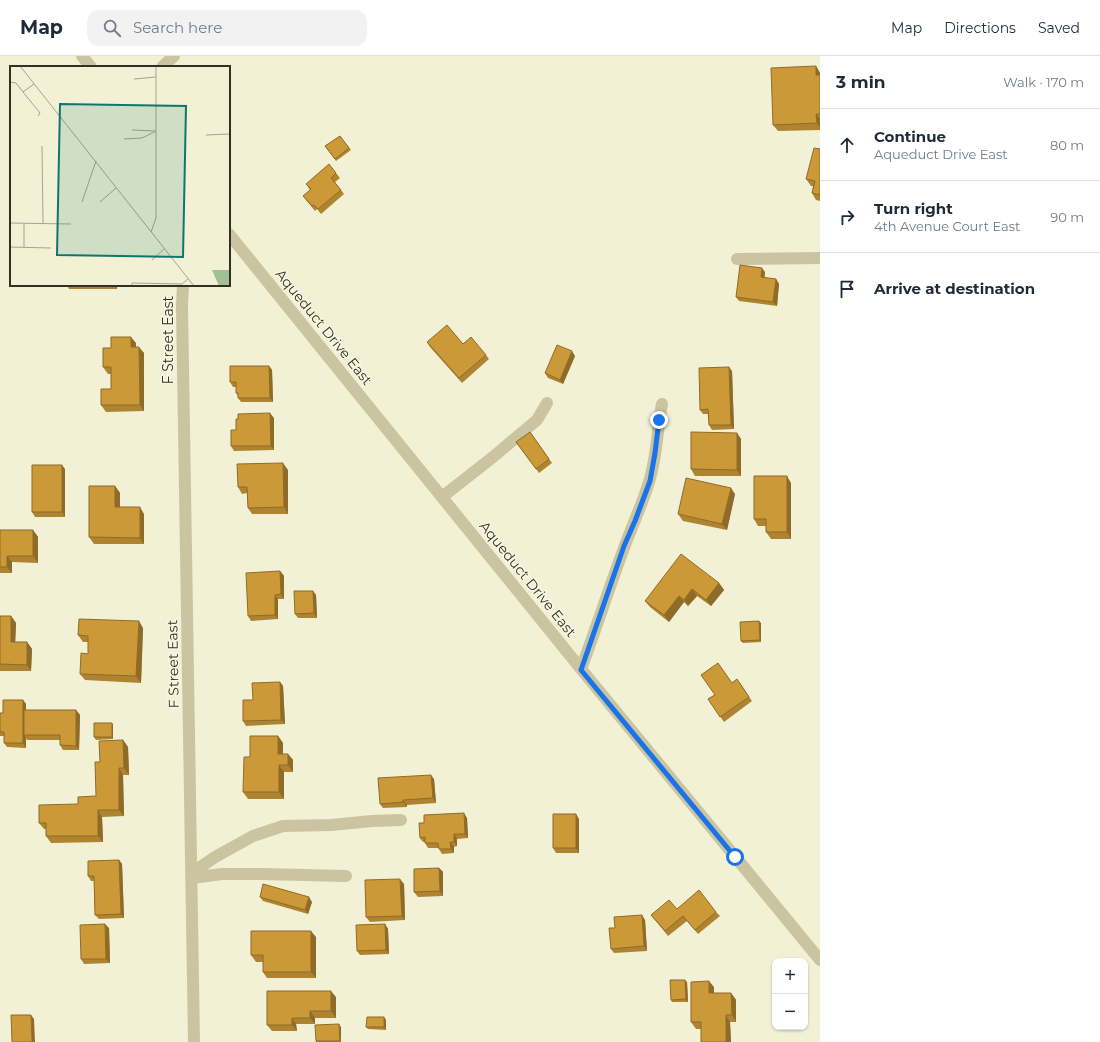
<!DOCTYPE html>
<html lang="en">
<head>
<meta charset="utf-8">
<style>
	:root { --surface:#fff; --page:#f2f2f3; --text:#1f2937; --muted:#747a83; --line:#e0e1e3 }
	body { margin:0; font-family:Montserrat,sans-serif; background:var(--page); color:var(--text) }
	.controls { position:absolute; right:12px; bottom:12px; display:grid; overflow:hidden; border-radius:8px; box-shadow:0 1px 3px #0004 }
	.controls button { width:36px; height:36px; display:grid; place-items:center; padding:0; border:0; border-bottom:1px solid var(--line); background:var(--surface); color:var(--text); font:20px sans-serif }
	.stop { position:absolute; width:12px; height:12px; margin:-9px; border:3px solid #1a73e8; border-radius:50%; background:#fff }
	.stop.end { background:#1a73e8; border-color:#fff; box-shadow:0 1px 4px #0008 }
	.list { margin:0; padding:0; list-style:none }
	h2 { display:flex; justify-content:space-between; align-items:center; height:52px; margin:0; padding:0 16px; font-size:17px }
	h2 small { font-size:13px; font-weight:400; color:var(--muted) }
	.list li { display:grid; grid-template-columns:26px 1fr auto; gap:12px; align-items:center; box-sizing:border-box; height:72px; padding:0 16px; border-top:1px solid var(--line) }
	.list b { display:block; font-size:15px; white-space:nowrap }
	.list p { margin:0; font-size:13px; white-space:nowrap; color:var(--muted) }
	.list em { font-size:13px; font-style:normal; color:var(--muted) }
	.icon { flex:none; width:22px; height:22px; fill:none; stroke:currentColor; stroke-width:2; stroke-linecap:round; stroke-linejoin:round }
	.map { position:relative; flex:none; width:820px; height:986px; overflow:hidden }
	header { display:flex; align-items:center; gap:24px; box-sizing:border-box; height:56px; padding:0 20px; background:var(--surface); border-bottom:1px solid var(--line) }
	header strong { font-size:19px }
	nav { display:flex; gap:22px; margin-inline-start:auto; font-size:14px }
	.search { width:280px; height:36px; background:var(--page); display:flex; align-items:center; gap:10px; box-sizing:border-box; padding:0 14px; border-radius:12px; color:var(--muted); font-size:15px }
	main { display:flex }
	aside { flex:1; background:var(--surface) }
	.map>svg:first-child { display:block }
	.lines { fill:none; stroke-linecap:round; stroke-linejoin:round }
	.minor { stroke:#cac4a1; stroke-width:12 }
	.wall { fill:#af8431 }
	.shaded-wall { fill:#8f6b28 }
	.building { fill:#cc9939; stroke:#8f6b28 }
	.route { stroke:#1a73e8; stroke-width:5 }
	.labels { text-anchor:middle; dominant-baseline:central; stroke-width:3; stroke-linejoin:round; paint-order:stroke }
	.street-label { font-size:14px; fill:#342f24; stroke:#faf8e1 }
	.inset-road { fill:none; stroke:#a6a38e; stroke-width:1 }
	.view { fill:#0f766e; fill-opacity:0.15; stroke:#0f766e; stroke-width:2 }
	.inset-edge { fill:none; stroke:#342f24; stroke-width:2 }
</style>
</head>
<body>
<header>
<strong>Map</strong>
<div class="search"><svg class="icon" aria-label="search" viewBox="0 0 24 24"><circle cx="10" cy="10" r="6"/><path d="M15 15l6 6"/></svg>Search here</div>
<nav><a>Map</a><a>Directions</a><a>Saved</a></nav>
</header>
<main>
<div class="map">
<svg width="820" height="986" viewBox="0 0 820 986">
	<rect width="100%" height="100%" fill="#f2f0d5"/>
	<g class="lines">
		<path class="minor" d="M82,0l9,11
			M162,11l12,-11
			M229,178l352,435 239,291
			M737,203l83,-1
			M183,229l-1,21 12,736
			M442,441l51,-40 44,-37 10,-17
			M581,613c15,-40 28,-81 43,-121 8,-22 18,-43 25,-66 8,-25 8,-52 13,-78
			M192,817l23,-16 38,-21 30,-10 48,-1 41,-4 29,-1
			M192,822l30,-4h40l84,2"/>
	</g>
	<path class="wall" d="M816,10l4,7v57l-42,1 -5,-6z
		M340,80l11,14 -15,11 -11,-15z
		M820,93v52l-4,-1 -4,-7 1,-7h-2l-5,-7z
		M336,117l4,5 -5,4 9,12 -23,20 -4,-5 -2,2 -12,-15 7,-6 -4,-6z
		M765,216l-1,6 12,1 3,5 -2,22 -38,-5 -3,-4z
		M67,229h50v4h-48z
		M427,286l36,2 23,11 3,4 -27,24 -32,-36z
		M136,287v4l8,6v58l-38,1 -5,-7 10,-16v-15h-3l-5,-7z
		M575,300l-12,28 -15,-6 -3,-5z
		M269,310l3,4 1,32h-32l-3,-4v-2l-2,-3v-6h-3l-3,-5z
		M732,315l2,58 -22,1 -3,-5 -1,-11h-5l-3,-4z
		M274,362v32l-40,1 -3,-5 5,-16z
		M530,376l22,31 -13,10 -23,-31z
		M737,377l4,6v37h-46l-4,-7z
		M65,413v48h-30l-3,-5z
		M288,414v44h-36l-4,-6 -1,-15 -5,1 -4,-7z
		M791,427v56h-20l-5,-7v-6h-8l-4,-7z
		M115,430l5,7v14l24,7v30h-50l-5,-7z
		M735,438l-8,36 -44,-9 -5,-7z
		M0,474h33l5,7v26l-26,-1v11h-12z
		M280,515l4,5v23h-6v20l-27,2 -3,-5z
		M719,527l5,7 -13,16 -14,-10 -9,10 -4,-4 -15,20 -19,-15 -5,-6z
		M313,535l3,4 1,23h-19l-3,-4z
		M0,560h11l5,7 -1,19h12l5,7 -1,22h-31z
		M761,567v19l-18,1 -2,-2z
		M143,572l-2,55 -56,-3 -5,-6 8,-20v-12h-5l-5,-7z
		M737,623l15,22 -28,21 -16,-23z
		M280,626l3,4 2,38 -39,2 -3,-5 10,-21z
		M23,644l3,4v6h50l4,5 -1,35h-16l-3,-5v-5h-33l-1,-2v10l-19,-1 -3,-4v-7h-4v-23h3z
		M112,667l1,2v14l-17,1 -2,-3z
		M278,680l5,7v11h5l5,6v12h-9v27h-36l-5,-7 7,-35z
		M123,684l5,7 1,28h-6l1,41 -22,1 1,25 -52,1 -5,-7v-7h-2l-5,-6 57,-27 4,-34z
		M434,723l2,24 -29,2v2l-24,1 -3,-4z
		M467,762l1,20 -11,1v7l-3,1v6l-12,1 -3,-5v-1h-11l-3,-5v-1h-2l-3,-4z
		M579,763v34h-23l-3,-5z
		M119,804l3,4 2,54 -25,1 -4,-4 -1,-34h-3l-3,-5z
		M439,812l4,4v24l-25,1 -4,-5z
		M404,828l1,36 -35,2 -4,-5z
		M260,841l52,5 -4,12 -45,-13z
		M677,853l39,3 4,4 -22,18 -11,-13 -19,15 -17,-21z
		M645,864l2,31 -33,2 -3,-4 4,-21z
		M385,868l3,5 1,25 -29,1 -3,-4z
		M109,872l1,35 -26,1 -3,-5z
		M316,881v41h-49l-4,-6v-10h-7l-5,-7z
		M687,926l1,20h-16l-1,-2z
		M714,931v6h17l5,7v22h-6l1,20h-30v-13h-5l-5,-7z
		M336,941v21h-21v6h-19l1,7h-25l-5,-6z
		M384,961l2,3v10l-18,-1 -2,-2z
		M341,971v15h-25v-1z"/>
	<path class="shaded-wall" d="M816,10l4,7v8l-4,-6z
		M816,58l4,5v9l-3,-5z
		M762,212l3,4 -1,10 -3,-5z
		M776,223l3,5 -2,22 -4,-4z
		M114,229h3v4z
		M131,281l5,6v10l-5,-6z
		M139,291l5,6v58l-4,-6z
		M572,295l3,5 -12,28 -3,-4z
		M269,310l3,4 1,32 -3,-4z
		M729,311l3,4 2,58 -3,-4z
		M270,357l4,5v32l-3,-4z
		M737,377l4,6v37l-4,-6z
		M283,407l5,7v44l-4,-7z
		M62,409l3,4v48l-3,-5z
		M787,420l4,7v56l-4,-7z
		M115,430l5,7v21l-5,-7z
		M731,432l4,6 -8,36 -5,-6z
		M140,451l4,7v30l-4,-6z
		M33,474l5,7v26l-5,-7z
		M7,500l5,6v11l-5,-6z
		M280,515l4,5v23l-3,-5z
		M719,527l5,7 -13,16 -5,-6z
		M692,533l5,7 -9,10 -4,-6z
		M313,535l3,4 1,23 -3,-5z
		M275,539l3,4v20l-3,-4z
		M679,540l5,6 -15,20 -5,-7z
		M11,560l5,7 -1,26 -4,-7z
		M139,565l4,7 -2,55 -5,-7z
		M759,565l2,2v19l-1,-2z
		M27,586l5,7 -1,22 -4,-6z
		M280,626l3,4 2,38 -4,-4z
		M23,644l3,4v31h-2l2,3v10l-3,-5z
		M76,654l4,5 -1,35 -3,-4z
		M112,667l1,2v14l-1,-2z
		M278,680l5,7v17l-5,-6z
		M123,684l5,7 1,28 -5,-7z
		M288,698l5,6v12l-5,-7z
		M279,709l5,7v27l-5,-7z
		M119,712l4,7 1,41 -5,-6z
		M431,719l3,4 2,24 -3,-5z
		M403,744l4,5v2l-4,-5z
		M98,754l4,7 1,25 -5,-6z
		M464,757l3,5 1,20 -3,-4z
		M576,758l3,5v34l-3,-5z
		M454,778l3,5v7l-3,-4z
		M450,786l4,5v6l-3,-4z
		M119,804l3,4 2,54 -3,-4z
		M439,812l4,4v24l-3,-5z
		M400,823l4,5 1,36 -3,-4z
		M309,841l3,5 -4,12 -3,-4z
		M642,859l3,5 2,31 -3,-5z
		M105,868l4,4 1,35 -4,-4z
		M385,868l3,5 1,25 -3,-4z
		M311,875l5,6v41l-5,-6z
		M685,924l2,2 1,20 -2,-3z
		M709,925l5,6v13l-5,-7z
		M331,935l5,6v21l-5,-7z
		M731,937l5,7v22l-4,-7z
		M310,955l5,7v6l-5,-6z
		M31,959l3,4 1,23h-3z
		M726,959l4,7 1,20h-5z
		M384,961l2,3v10l-2,-3z
		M292,962l4,6 1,7 -5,-6z
		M339,968l2,3v15l-1,-1z"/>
	<path class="building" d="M816,10v9h4v39h-4l1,9 -44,2 -2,-57z
		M340,80l9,12 -14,11 -10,-13z
		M814,92l6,1v46l-8,-2 3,-12 -9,-2z
		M329,108l7,9 -5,5 10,12 -23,19 -4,-4 -2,1 -9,-10 8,-7 -5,-5z
		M740,209l22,3 -1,9 15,2 -3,23 -37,-5z
		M447,269l16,19 8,-7 15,18 -27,23 -32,-36z
		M111,281h20v10h8l1,58h-39v-16h10v-22h-8v-19h8z
		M557,289l15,6 -12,29 -15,-7z
		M230,310h39l1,32h-32v-5h-2v-11h-6z
		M729,311l2,58h-22l-1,-16 -8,1 -1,-42z
		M270,357l1,33h-40v-16h5v-11h2v-5z
		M530,376l19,27 -13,10 -20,-27z
		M691,376l46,1v37l-46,-1z
		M283,407l1,44 -36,1 -1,-21h-9l-1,-23z
		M32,409h30v47h-30z
		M754,420h33v56h-21v-13h-12z
		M686,422l45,10 -9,36 -44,-10z
		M89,430h26v21h25v31l-51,-1z
		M0,474h33v26h-26v11h-7z
		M681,498l38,29 -13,17 -14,-11 -8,11 -5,-4 -15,19 -19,-14z
		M280,515l1,23 -6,1v20l-27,1 -2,-43z
		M294,535h19l1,22 -19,1z
		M0,560h11v26h16v23l-27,-1z
		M79,563l60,2 -3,55 -56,-2 1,-21 7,1v-18l-10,-1z
		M759,565l1,19 -19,1 -1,-19z
		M718,607l14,20 5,-4 12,18 -29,20 -12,-18 7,-4 -14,-20z
		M280,626l1,38 -38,1v-21h10l-1,-17z
		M3,644h20v43h-19v-11h-4v-19h3z
		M24,654h52v36l-16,-1v-10h-36z
		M94,667h18v14h-18z
		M250,680h28v18h10v11h-9v27h-36l1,-35h6z
		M123,684l1,28h-5v42h-21v26h-52v-13h-7v-18l39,-1v-7l18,-1 -1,-34h5l-1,-21z
		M431,719l2,23 -30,2v2l-23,2 -2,-26z
		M464,757l1,21h-11v8h-4l1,7h-12l-1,-6h-13v-6l-5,1 -1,-15h5v-8z
		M553,758h23v34h-23z
		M119,804l2,54 -26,1 -1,-39h-6v-15z
		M439,812l1,23 -26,1v-23z
		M400,823l2,37 -36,1 -1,-37z
		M263,828l46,13 -4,13 -45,-13z
		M699,834l17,22 -21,18 -12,-14 -18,15 -14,-16 18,-15 8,9z
		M642,859l2,31 -33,3 -2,-21h6l-1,-11z
		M105,868l1,35h-25l-1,-34z
		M385,868l1,26 -29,1 -1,-26z
		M251,875h60v41h-48v-17h-12z
		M670,924h15l1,19 -15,1z
		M709,925v12h22l1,22h-6v27h-25v-20h-10v-40z
		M267,935h64v20h-21v7h-18v7h-25z
		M11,959h20l1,27h-20z
		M367,961h17v10h-18z
		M339,968l1,17h-24l-1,-16z"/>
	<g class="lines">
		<path class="route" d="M659,364l-4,33 -5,28 -15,40 -11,25 -43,124 154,187"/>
	</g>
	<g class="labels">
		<g class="street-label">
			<text transform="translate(324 271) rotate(51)">Aqueduct Drive East</text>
			<text transform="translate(168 284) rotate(-90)">F Street East</text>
			<text transform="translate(528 523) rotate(51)">Aqueduct Drive East</text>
			<text transform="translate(173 608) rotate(-91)">F Street East</text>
		</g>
	</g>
	<g transform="translate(10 10)">
		<rect width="220" height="220" fill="#f2f0d5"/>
		<path d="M202,204h18v16h-11z" fill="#a0c195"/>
		<path class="inset-road" d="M10,0l174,220M124,13l22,-2M0,16l6,1 7,9 11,-8M13,26l17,21 -2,3M122,64l23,1M196,69l24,-1M114,73l18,-1 14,-7M32,80l1,77M72,136l14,-41M90,136l16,-14M0,157l61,1M141,166l5,-14v-152M0,181l41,1M14,181v-24M142,194l12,-11M122,220v-3l50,1 6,-5"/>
		<path class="view" d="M50,38l126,2 -3,151 -126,-2z"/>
		<rect width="220" height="220" class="inset-edge"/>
	</g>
</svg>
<div class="controls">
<button>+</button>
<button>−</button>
</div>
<div class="stop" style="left:735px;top:801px"></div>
<div class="stop end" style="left:659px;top:364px"></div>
</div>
<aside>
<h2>3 min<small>Walk · 170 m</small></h2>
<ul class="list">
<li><svg class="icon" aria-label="ahead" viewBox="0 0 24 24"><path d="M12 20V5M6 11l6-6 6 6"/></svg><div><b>Continue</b><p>Aqueduct Drive East</p></div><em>80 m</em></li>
<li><svg class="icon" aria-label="right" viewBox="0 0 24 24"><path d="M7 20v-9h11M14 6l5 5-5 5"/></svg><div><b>Turn right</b><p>4th Avenue Court East</p></div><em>90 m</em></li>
<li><svg class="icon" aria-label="arrive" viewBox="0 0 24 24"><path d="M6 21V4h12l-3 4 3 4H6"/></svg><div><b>Arrive at destination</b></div></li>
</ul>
</aside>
</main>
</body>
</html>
